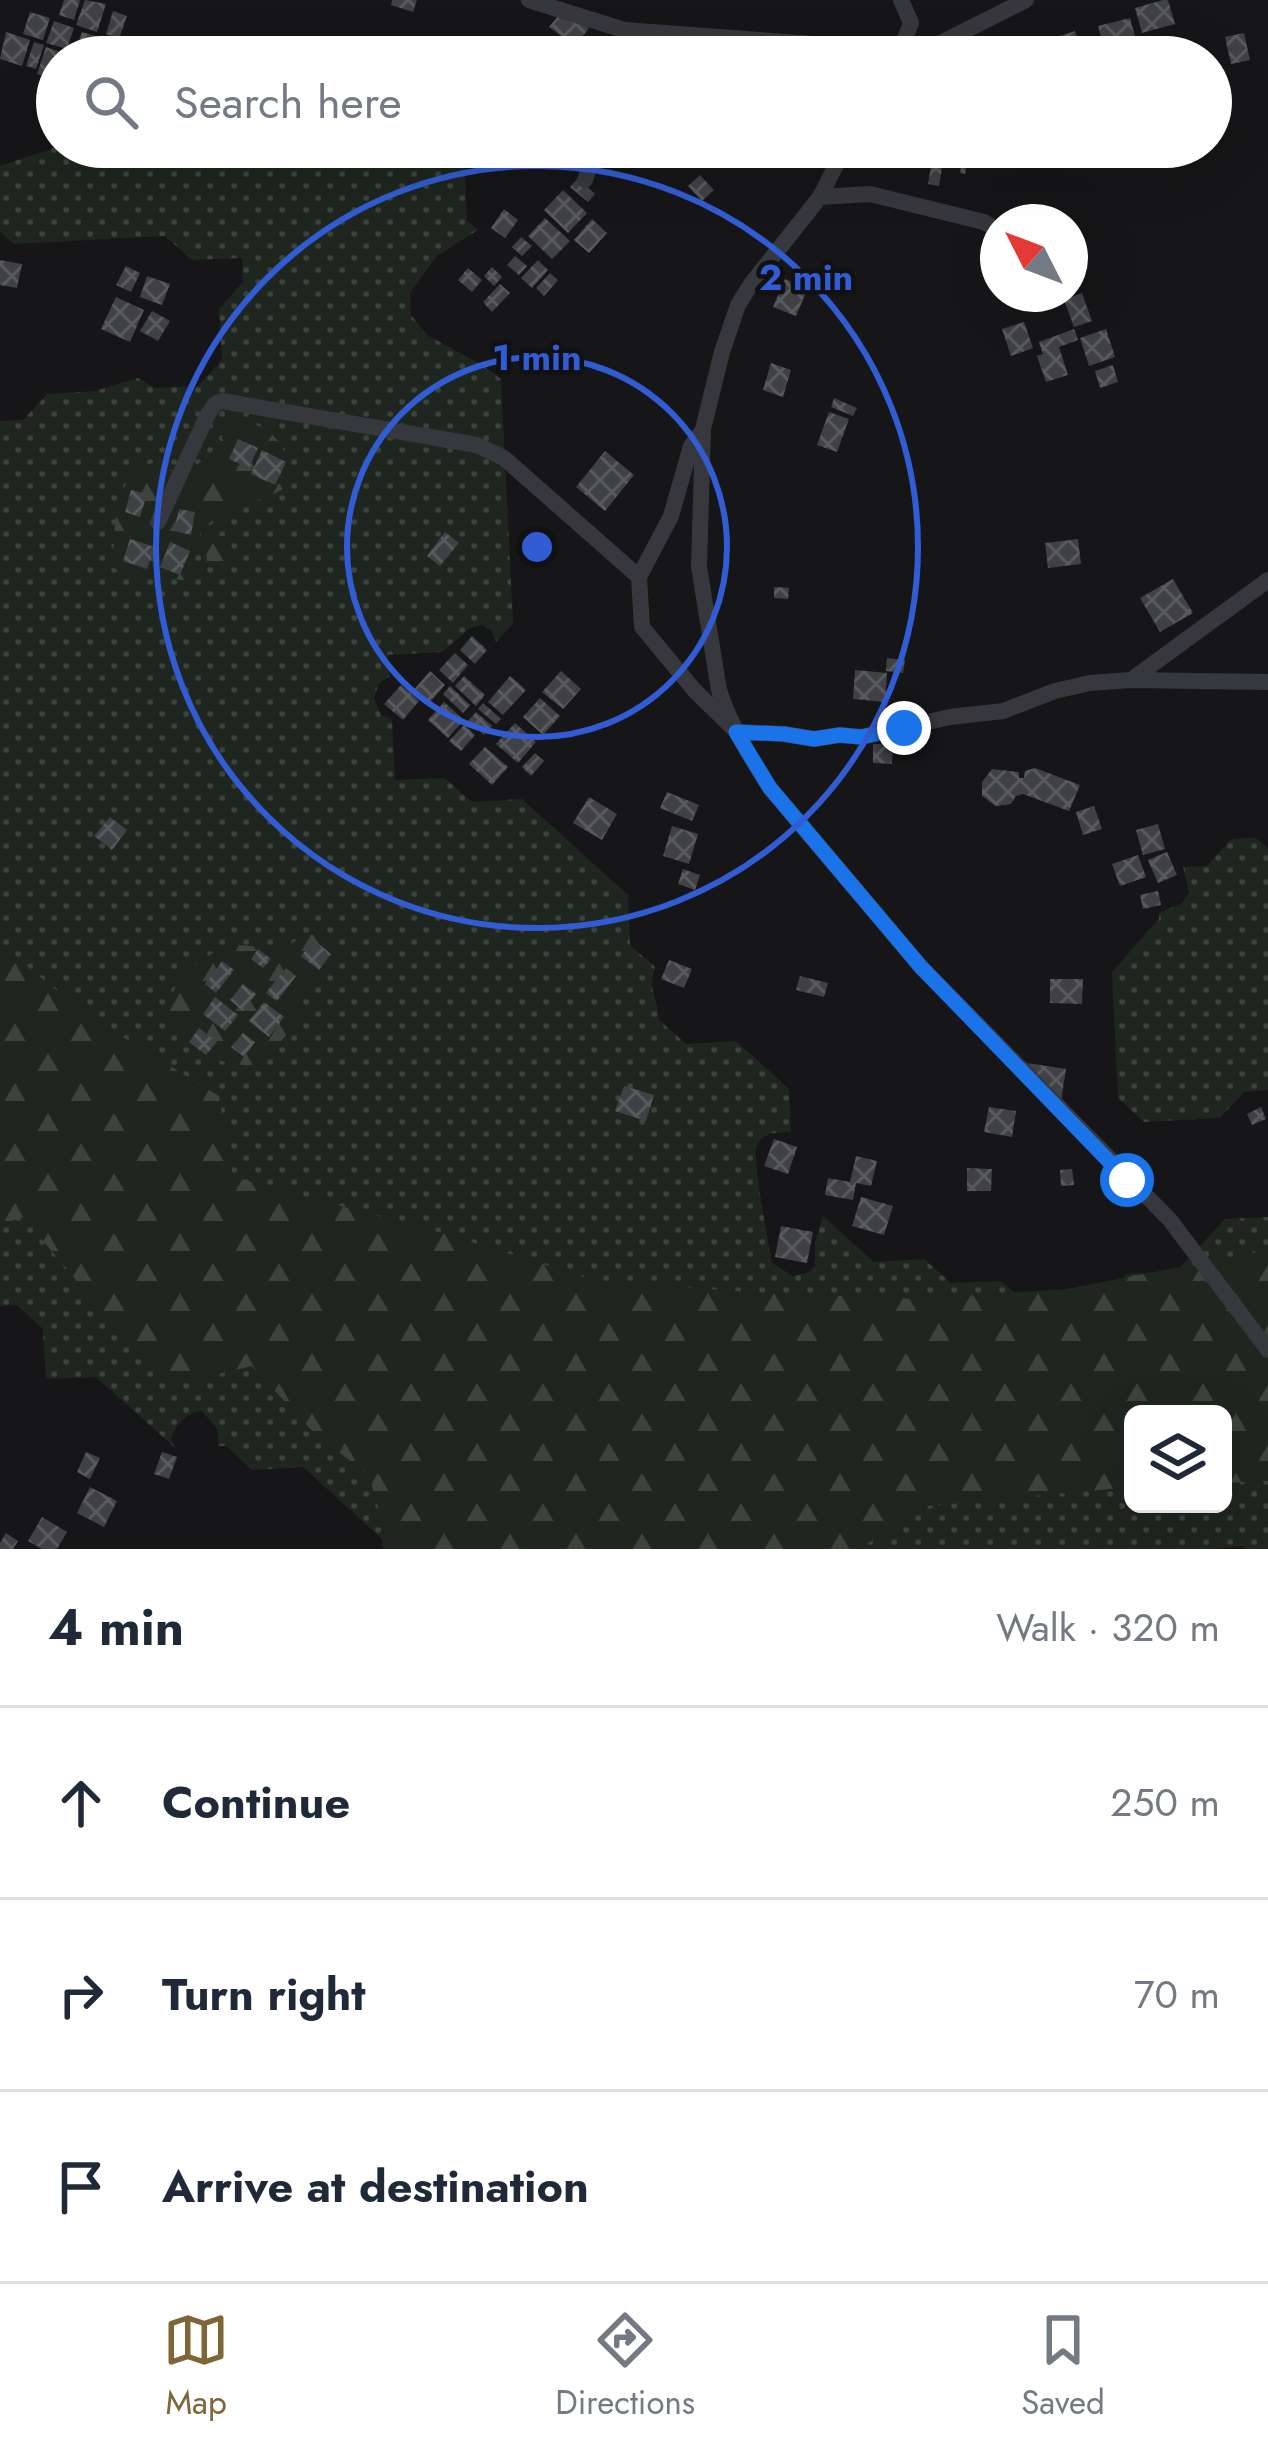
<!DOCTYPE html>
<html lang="en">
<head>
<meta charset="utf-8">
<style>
	:root { --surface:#fff; --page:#f6f6f7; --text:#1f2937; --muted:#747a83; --line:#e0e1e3; --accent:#7e6636 }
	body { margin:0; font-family:Jost,sans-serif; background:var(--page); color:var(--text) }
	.controls { position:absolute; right:36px; bottom:36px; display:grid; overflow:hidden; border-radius:18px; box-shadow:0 12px 48px #0002 }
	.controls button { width:108px; height:108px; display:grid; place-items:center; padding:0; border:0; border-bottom:3px solid var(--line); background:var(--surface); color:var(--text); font:60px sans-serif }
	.compass { position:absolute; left:980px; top:204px; width:108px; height:108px; border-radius:50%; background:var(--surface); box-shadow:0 12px 48px #0002; rotate:312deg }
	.stop { position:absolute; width:36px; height:36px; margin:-27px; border:9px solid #1a73e8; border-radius:50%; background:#fff }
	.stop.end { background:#1a73e8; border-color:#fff; box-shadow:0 3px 12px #0008 }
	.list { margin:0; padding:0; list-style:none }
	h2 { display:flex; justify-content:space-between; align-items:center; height:156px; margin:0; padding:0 48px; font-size:51px }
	h2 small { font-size:39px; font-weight:400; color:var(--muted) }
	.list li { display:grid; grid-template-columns:78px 1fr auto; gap:36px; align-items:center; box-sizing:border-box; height:192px; padding:0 48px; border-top:3px solid var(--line) }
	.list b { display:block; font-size:45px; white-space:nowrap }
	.list em { font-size:39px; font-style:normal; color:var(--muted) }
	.icon { flex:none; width:66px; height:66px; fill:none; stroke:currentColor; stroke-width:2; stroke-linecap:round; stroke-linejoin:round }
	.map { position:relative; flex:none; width:1268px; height:1549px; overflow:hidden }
	.search { position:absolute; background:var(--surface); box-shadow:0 12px 48px #0002; left:36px; right:36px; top:36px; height:132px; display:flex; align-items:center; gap:30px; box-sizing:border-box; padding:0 42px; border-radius:66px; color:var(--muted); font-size:45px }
	.sheet { height:732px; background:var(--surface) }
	nav { display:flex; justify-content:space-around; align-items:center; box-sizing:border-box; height:168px; border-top:3px solid var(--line); background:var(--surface); font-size:33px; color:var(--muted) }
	nav a { display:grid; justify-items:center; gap:6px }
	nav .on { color:var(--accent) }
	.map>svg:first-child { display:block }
	.grass { fill:url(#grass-dots); fill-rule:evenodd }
	.forest { fill:url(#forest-firs) }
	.building { fill:url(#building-cross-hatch) }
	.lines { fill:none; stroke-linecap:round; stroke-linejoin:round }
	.minor { stroke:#37383d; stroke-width:16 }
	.route { stroke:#1a73e8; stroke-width:15 }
	.ring { fill:none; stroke:#325cd3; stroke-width:6 }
	.centre { fill:#325cd3; stroke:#111113; stroke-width:6 }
	.ring-label { font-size:36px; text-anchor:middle; font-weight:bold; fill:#325cd3; stroke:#111113; stroke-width:9; stroke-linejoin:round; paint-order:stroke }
</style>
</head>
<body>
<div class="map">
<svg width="1268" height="1549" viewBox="0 0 1268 1549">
	<defs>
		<pattern id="grass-dots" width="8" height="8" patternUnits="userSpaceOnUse" patternTransform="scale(3)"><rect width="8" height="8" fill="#1e261f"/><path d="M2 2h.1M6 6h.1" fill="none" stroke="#3c433d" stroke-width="1.8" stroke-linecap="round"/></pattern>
		<pattern id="forest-firs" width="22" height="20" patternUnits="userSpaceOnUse" patternTransform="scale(3)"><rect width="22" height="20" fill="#1e261f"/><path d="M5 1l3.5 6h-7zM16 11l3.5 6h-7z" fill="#3c433d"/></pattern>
		<pattern id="building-cross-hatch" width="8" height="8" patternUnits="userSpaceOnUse" patternTransform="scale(3)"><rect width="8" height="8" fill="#404145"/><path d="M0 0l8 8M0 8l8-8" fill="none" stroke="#595a5e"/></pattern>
	</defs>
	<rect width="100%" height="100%" fill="#161618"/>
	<path class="grass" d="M89,147h375l3,74 11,9 -41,26 -27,37 1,22 16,20 55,30 19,14 12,244 -17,19 -5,-12 -9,-5 -12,3 -28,24 -54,3 1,22 -10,6 -5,15 7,17 11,5 3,60 50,-2 27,24 50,-3 106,96 2,50 25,22c-8,25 3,30 4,53l27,24 50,-3 53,48 2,43c-13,1 -27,-1 -34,13 -6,11 12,98 15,118l21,13 16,-4 6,-6v-24l8,-26 51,46 50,-3 27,24 50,-2 27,23 75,-3 24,-27 50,-3 48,-52 43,-2v332h-23l-4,-3 -26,3h-832l-1,-10 -79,-72 -51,3 -26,-24h-8v-16l-16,-19c-16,2 -25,12 -31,27l3,9 -78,-70 -50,2 -3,-50 -26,-24 -17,1v-885l23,-1 24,-26 48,-3 43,-13 17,10 43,-2 24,-26 -3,-51 24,-27 -1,-24 -50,2 -27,-24 -151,8 -14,-13v-65l54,-18 15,5zM1133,1414h90v90h-90z
		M1256,838l12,11v241l-24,2 -24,26 -76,4 -26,-24 -6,-126 47,-53v-6l23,-10 7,-10 -6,-26 24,-1 24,-27z"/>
	<path class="forest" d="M228,420c41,1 54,19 67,55 -12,24 -48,25 -70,37 -8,4 -16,12 -24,18l-9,44 -5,7 -75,-13c4,-39 -2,-88 40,-105 6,2 12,6 19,7 27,5 53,-26 57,-50z
		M231,536l1,25 -25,2 -2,-26z
		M320,934c7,5 17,9 18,19 3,21 -21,29 -32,43 -8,11 -9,22 -15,33 -4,8 -33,34 -41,36 -11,1 -26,-4 -37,-6 -18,-4 -35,-16 -42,-34 -14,-34 30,-72 61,-79 15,-3 30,4 46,3 16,-2 17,-15 42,-15z
		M0,944l85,70 134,82 14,81 216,58 148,46 166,12 150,6 154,-10 191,-37 10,-4v233l-45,2v-69h-90v73l-206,19 -68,43h-470l-20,-74 -54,-41 -63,-68 -77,18 -86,-89 -66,-78 -23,8z"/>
	<path class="building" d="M64,0h16l-6,20 -15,-5z
		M85,0l21,4 -9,28 -21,-7z
		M392,0h25l-4,12 -22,-7z
		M1163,0h5l7,24 -33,9 -7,-25z
		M113,11l14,5 -8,23 -13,-5z
		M30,12l20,6 -7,22 -20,-6z
		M561,13l28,15 -14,18 -26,-19z
		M1130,18l7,25 -32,8 -7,-25z
		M54,21l20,7 -7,21 -21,-6z
		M1075,31l9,26h-34l-5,-16z
		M6,32l24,8 -8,26 -22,-7z
		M82,32l24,7 -6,18 -25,-5z
		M1244,33l6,27 -19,4 -6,-27z
		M520,41l16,16h-18l-7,-7z
		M34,42l10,3 -8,24 -10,-3z
		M715,42h14l-7,15h-17z
		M46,47l26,9 -15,1v23l-20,-6z
		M947,147h13l-2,13 -13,-2z
		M964,147l6,1 -5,26 -5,-1z
		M932,160l11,2 -4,24 -11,-2z
		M700,175l14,15 -12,11 -14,-15z
		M578,178l17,16 -7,8 -18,-15z
		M563,190l24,23 -19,20 -24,-23z
		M504,209l14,11 -13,18 -14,-10z
		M545,218l25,23 -18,18 -24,-23z
		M592,219l15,14 -18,20 -15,-13z
		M521,237l11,9 -10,10 -10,-9z
		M515,256l12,10 -8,9 -12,-10z
		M0,260l22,4 -5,24 -17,-3z
		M538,260l10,10 -16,18 -11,-10z
		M126,266l14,7 -9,19 -15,-7z
		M492,267l10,10 -8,9 -10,-10z
		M468,268l14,12 -10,12 -14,-12z
		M550,273l8,7 -14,16 -8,-8z
		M147,276l23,8 -8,21 -22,-8z
		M785,279l23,9 -12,28 -23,-9z
		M500,284l10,9 -18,19 -9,-10z
		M1082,293l10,28 -18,6 -10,-27z
		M116,297l28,13 -14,32 -29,-13z
		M152,311l18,10 -12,20 -18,-10z
		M1024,322l9,26 -22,8 -9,-27z
		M1074,329l4,11 -19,7 9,28 -22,7 -9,-26 6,-2 -4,-12z
		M1106,329l9,28 -26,9 -9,-28z
		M771,363l20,7 -8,27 -20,-7z
		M1113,365l5,17 -18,6 -5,-17z
		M834,398l23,10 -4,8 -22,-9z
		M829,412l20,7 -12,33 -20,-7z
		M238,439l20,9 -9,20 -20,-9z
		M262,450l24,12 -11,23 -24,-11z
		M605,451l29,24 -29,36 -29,-24z
		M131,490l16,4 -7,23 -15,-5z
		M179,509l16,3 -4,23 -17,-4z
		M445,532l14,11 -19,23 -13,-10z
		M130,539l25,8 -8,22 -24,-8z
		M1078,539l3,25 -33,4 -3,-25z
		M170,542l20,9 -10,24 -20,-8z
		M1173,579l20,34 -33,19 -20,-34z
		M774,587l15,1 -1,11 -14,-1z
		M472,636l15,14 -12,14 -15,-14z
		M455,653l13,12 -15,18 -14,-13z
		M887,658l18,2 -2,13 -17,-2z
		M855,670l32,3 -2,29 -32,-3z
		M430,671l15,14 -18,20 -15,-13z
		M561,671l20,18 -18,20 -21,-17z
		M464,676l21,19 -9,11 -21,-20z
		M510,676l16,14 -23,25 -15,-13z
		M401,685l18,16 -16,19 -19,-16z
		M450,686l20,19 -7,8 -20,-19z
		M540,698l20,18 -17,19 -20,-18z
		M444,702l20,18 -16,18 -20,-18z
		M483,703l18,16 -5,5 -18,-15z
		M476,712l16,14 -8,9 -16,-14z
		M515,723l21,19 -18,21 -22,-19z
		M464,725l11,10 -14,16 -12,-10z
		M873,744h20l-1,20 -19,-1z
		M485,747l23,20 -16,18 -23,-21z
		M535,753l9,8 -13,15 -9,-9z
		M1035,768l45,17 -11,26 -46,-17 -7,2 -5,8 -15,2 -14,-10v-14l10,-13 27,3v6h5l1,-7z
		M667,792l32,13 -7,16 -32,-13z
		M589,797l28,17 -15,26 -29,-17z
		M1094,806l8,23 -19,6 -7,-23z
		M110,817l17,13 -15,20 -18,-14z
		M1158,824l7,25 -22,6 -7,-25z
		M672,826l26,8 -9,30 -26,-8z
		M1167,852l10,23 -19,8 -10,-23z
		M1138,855l8,22 -26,9 -8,-22z
		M683,869l17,6 -5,15 -17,-6z
		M1158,891l3,14 -18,4 -3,-14z
		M314,940l17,14 -12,16 -18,-14z
		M258,949l13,10 -8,9 -12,-9z
		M669,960l23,9 -8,19 -23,-9z
		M222,961l12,9 -18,23 -11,-9z
		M286,968l10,8 -19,25 -11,-8z
		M800,976l28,7 -4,14 -28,-7z
		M1050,979h33l-1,25 -32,-1z
		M243,984l13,10 -13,17 -13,-11z
		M215,997l23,18 -13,16 -22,-17z
		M264,1002l20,15 -15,20 -20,-16z
		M199,1028l18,14 -11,13 -17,-13z
		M243,1033l12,9 -11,15 -13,-10z
		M1027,1063l39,6 -5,32z
		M624,1086l30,9 -8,26 -31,-10z
		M989,1107l27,4 -4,26 -28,-5z
		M1261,1107l5,12 -14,6 -5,-11z
		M774,1139l23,8 -9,27 -24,-8z
		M856,1156l21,5 -6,25 -15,-3 -3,17 -28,-5 3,-17 22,4z
		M967,1168l25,1 -1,22h-24z
		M1072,1169l2,16 -13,1 -1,-16z
		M861,1197l32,9 -9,29 -32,-9z
		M781,1226l32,6 -6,31 -32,-6z
		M86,1452l14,6 -10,21 -13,-7z
		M162,1452l15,5 -8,22 -15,-5z
		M90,1487l27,14 -13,26 -27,-14z
		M42,1517l25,15 -10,17h-15l-14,-8z
		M6,1533l12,8 -5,8h-13v-6z"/>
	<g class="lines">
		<path class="minor" d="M529,0l95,30 217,16 39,11
			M622,57l2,-27
			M898,57l13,-34 -10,-23
			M913,57l113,-57
			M845,147l-25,50 -69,87 -13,21 -16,47 -19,77 -4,138 20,123c11,35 31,67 51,98l151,179 249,253 98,130
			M585,180l11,-33
			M820,197l50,-3 114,28 14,9
			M703,430l-12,16 -20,70 -32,61 3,50 53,64 42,41 47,2 30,5 26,-4 21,2 89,-20 53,-6 52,-20 35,-8 41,-3 137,2
			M158,522l50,-108 7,-10 7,-3 255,44 27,13 135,119
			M1131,680l137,-100"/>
	</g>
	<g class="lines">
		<path class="route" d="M904,728l-43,9 -21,-2 -26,4 -30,-5 -48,-2 34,56 151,179 206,213"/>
	</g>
	<g class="ring">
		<circle cx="537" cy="547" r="190"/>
		<circle cx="537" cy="547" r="381"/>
	</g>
	<circle cx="537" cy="547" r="18" class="centre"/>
	<g class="ring-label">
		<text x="806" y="290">2 min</text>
		<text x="537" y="370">1 min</text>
	</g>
</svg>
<div class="controls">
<button><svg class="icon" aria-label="layers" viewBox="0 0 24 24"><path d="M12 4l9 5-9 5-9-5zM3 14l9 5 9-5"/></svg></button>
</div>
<svg class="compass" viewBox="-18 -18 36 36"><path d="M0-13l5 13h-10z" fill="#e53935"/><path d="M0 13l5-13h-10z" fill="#747a83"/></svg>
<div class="stop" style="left:1127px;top:1180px"></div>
<div class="stop end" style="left:904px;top:728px"></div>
<div class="search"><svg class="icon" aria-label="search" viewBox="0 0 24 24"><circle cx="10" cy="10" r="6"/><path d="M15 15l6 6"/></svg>Search here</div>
</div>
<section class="sheet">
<h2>4 min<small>Walk · 320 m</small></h2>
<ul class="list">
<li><svg class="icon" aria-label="ahead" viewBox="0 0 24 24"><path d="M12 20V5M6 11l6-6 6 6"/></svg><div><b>Continue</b></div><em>250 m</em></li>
<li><svg class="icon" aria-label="right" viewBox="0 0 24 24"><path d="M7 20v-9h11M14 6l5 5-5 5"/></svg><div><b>Turn right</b></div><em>70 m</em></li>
<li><svg class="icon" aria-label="arrive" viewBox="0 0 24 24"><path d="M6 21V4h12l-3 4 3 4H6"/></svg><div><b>Arrive at destination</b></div></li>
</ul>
</section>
<nav>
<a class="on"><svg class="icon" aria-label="map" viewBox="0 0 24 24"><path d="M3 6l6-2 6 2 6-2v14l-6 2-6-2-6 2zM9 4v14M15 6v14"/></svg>Map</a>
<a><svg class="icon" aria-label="directions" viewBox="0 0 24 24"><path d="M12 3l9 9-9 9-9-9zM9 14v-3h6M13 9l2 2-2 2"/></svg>Directions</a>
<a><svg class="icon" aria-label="saved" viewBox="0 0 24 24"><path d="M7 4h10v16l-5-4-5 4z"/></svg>Saved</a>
</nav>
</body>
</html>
